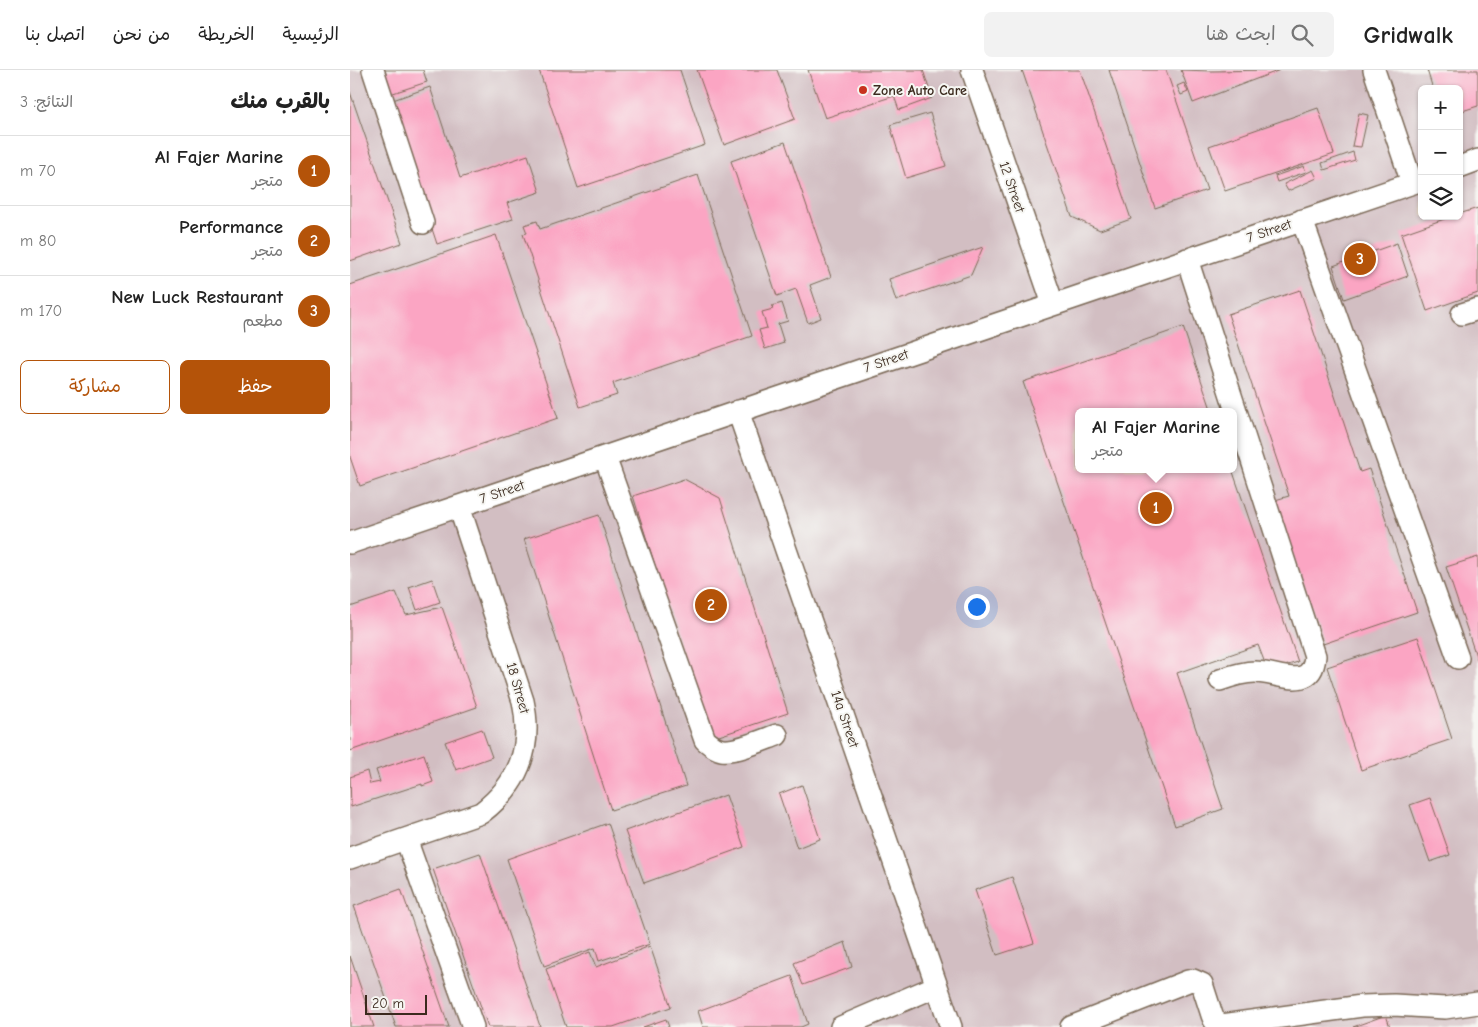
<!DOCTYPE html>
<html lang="ar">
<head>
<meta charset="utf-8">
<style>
	:root { --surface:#fff; --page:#f2f2f2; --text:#222; --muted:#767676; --line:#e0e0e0; --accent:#b45309 }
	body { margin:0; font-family:"Comic Neue","Playpen Sans Arabic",sans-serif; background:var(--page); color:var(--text); direction:rtl }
	.controls { position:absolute; right:15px; top:15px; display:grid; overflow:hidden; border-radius:8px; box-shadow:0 1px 4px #0004 }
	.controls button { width:45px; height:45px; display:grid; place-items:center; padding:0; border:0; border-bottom:1px solid var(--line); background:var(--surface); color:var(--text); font:25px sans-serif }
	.scale { position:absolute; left:15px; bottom:12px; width:62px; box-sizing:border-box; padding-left:5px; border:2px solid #3b2a1e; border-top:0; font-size:14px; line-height:18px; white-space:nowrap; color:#3b2a1e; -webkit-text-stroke:4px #f6f6f2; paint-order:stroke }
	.you { position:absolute; left:626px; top:536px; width:18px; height:18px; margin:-12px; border:4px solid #fff; border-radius:50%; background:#1a73e8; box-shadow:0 0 0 8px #1a73e833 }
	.badge { display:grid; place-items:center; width:32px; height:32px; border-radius:50%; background:var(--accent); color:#fff; font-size:16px; font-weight:700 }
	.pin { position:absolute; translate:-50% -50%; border:2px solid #fff; box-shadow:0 1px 5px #0006 }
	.popup { position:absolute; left:725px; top:338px; width:162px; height:65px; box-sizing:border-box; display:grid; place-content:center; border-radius:8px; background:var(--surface); filter:drop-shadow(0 1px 4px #0005); font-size:16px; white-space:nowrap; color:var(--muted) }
	.popup b { font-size:19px; color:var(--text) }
	.popup::after { content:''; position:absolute; left:50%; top:100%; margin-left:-10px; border:10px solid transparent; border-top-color:var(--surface) }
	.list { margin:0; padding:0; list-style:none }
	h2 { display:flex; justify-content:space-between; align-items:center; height:65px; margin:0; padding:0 20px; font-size:21px }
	h2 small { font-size:16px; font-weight:400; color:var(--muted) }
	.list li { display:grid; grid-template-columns:32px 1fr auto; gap:15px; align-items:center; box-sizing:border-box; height:70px; padding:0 20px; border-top:1px solid var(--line) }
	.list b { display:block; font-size:19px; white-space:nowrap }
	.list p { margin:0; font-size:16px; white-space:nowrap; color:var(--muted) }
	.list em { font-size:16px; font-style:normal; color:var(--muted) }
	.actions { display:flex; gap:10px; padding:15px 20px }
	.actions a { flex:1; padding:11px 0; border:1px solid var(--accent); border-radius:8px; text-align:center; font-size:18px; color:var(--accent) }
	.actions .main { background:var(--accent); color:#fff }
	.icon { flex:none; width:28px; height:28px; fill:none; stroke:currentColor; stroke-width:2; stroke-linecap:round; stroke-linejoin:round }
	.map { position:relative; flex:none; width:1128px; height:957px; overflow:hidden; direction:ltr }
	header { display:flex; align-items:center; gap:30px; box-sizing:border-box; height:70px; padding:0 25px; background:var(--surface); border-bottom:1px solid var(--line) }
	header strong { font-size:24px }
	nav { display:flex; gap:28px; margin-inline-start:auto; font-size:18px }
	.search { width:350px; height:45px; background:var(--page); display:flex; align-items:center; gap:12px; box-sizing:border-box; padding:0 18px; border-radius:8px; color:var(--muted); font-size:19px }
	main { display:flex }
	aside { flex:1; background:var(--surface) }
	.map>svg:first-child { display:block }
	.industrial { fill:#d2bec2; fill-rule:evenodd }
	.building { fill:#fba5c3 }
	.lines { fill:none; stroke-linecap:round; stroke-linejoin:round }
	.minor-casing { stroke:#7b6957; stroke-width:24 }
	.minor { stroke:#fff; stroke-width:21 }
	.poi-dot { fill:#c8321e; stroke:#f6f6f2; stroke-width:2 }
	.labels { text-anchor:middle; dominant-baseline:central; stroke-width:4; stroke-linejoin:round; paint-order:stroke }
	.poi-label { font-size:14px; font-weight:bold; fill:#3b2a1e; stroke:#f6f6f2; text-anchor:start }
	.street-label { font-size:14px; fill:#3b2a1e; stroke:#f6f6f2 }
</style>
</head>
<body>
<header>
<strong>Gridwalk</strong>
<div class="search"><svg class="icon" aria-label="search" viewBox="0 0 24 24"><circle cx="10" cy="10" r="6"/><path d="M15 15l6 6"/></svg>ابحث هنا</div>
<nav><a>الرئيسية</a><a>الخريطة</a><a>من نحن</a><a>اتصل بنا</a></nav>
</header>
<main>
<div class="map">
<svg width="1128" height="957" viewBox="0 0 1128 957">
	<rect width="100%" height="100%" fill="#f6f6f2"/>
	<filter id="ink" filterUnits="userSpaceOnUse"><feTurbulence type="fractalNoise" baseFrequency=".02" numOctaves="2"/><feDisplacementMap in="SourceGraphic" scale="10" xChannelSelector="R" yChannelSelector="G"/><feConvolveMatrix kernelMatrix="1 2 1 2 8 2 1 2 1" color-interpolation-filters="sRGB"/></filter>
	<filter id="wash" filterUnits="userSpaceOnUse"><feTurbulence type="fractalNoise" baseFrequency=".0096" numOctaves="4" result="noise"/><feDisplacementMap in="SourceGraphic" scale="20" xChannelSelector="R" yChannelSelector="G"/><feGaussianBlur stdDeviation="1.12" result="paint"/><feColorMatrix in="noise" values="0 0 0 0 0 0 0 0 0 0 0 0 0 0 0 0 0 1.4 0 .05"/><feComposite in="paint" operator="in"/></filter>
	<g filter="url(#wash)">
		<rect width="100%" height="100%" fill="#f2dec2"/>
		<path class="industrial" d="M0,0h1128v957h-1128zM1072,19h37v127h-37zM728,342h156v57h-156z"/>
		<g id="blocks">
			<path class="building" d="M33,0h40l4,12 -37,12z
				M189,0h141l25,75 -127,43z
				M347,0h80l18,49 -71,26z
				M458,0h115l9,28 -33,12 -5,-14 -69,22z
				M672,0h58l51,149 -31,11 -28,-13z
				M759,0h57l41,120 -52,18z
				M831,0l30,1 69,-1 -87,33z
				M1077,0h51v36l-19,6v-23h-26z
				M834,13l4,9 -7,3 -4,-9z
				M80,17l30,91 68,-23 12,37 -33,11 6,16 -76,25 -47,-143z
				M0,22l52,151 -52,18z
				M968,38l16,46 -109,37 -16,-45z
				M580,43l16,53 -40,12 -16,-53z
				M1009,43l9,2 -7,32 -9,-1z
				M435,72l46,135 -21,8 11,33 -13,5 -12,-34 -19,7 -46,-135z
				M1003,82l2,8 -31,10 -2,-7z
				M954,96l2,6 -29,10 -2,-6z
				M963,100l4,8 -29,13 -4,-7z
				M348,105l54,161 -139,47 4,12 -37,12 -57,-173 4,-1 -3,-8 13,-4 3,8z
				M1128,138v85l-51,18 -26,-77 52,-18h6v-2z
				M146,165l62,183 -198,68 -10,-29v-172z
				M1047,173l11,33 -64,23 -11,-33z
				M633,177l-12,28 -75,26 -7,-22z
				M950,220l60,182 9,-3 48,143 -94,32 -48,-144 14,-4 -61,-182z
				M432,233l6,18 -10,3 6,19 -19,6 -6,-19 8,-2 -5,-16 11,-3 -1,-3z
				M833,257l29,85h-134v57h154l66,193 -30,9 -10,-26 -81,28 46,136 -48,17 -152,-444z
				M334,409l36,19 68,215 -69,23 -12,-7 -74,-233z
				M249,445l87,271 -75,24 -87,-271z
				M1128,487v105l-32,-95z
				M82,509l8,23 -23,8 -8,-23z
				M46,522l10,23 36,-8 35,100 -127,44v-144z
				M1068,567l34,102 -91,31 -34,-103z
				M132,659l10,28 -36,13 -11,-28z
				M74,684l9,28 -11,4v-2l-71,23 -1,-30 17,-6 3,13 10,-2 -4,-12z
				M452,715l18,54 -23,9 -18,-54z
				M376,725l18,52 -100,36 -19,-52z
				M1080,728l20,57 -20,7 -20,-57z
				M258,753l42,121 -51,17 -4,-13 -51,18 -37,-107z
				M130,783l60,173 -4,1h-48l-55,-158z
				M662,807l22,66 -37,12 -22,-65z
				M51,819l48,138h-53l-42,-121z
				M495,872l7,25 -49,18 -9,-22z
				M300,876l21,61 -58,20h-47l-20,-58 44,-17 6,15z
				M0,886l24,71h-24z
				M442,906l16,48 -7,3h-98l-5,-16z
				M1036,945l4,12h-37z
				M316,949l3,8h-26z"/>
		</g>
	</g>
	<g filter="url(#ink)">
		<use href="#blocks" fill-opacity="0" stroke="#7b6957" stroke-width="1"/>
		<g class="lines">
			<g class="minor-casing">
				<path id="minor" d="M23,0l50,153
					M622,0l81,234
					M1024,0l38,113
					M1109,97l19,-7
					M952,150l156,438
					M837,189l128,397c-3,37 -37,16 -60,16 -12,0 -24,4 -35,8
					M1112,244l16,-5
					M388,341l213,616
					M255,387l100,283c5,4 10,9 17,10 14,2 41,-10 55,-15
					M0,473l1072,-363
					M56,769l67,188
					M0,788l131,-45c38,-29 52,-65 42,-112l-64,-195
					M491,957l96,-41
					M721,957l117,-46 5,-1 9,4 10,31 2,5 8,5 140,-19 32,-1 51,3 33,-5"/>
			</g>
			<use href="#minor" class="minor"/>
		</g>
	</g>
	<circle class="poi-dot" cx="513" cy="20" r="5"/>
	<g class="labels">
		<g class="poi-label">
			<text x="523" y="20">Zone Auto Care</text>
		</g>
		<g class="street-label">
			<text transform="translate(662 117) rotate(71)">12 Street</text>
			<text transform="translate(919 161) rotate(-19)">7 Street</text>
			<text transform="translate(536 291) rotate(-19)">7 Street</text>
			<text transform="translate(152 422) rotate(-19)">7 Street</text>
			<text transform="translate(168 618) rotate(74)">18 Street</text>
			<text transform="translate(495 649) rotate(71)">14a Street</text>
		</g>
	</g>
</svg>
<div class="controls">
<button>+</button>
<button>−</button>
<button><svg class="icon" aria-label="layers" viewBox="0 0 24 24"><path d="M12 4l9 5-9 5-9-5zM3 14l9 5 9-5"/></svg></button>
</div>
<div class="scale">20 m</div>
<div class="you"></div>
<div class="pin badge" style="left:806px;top:438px">1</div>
<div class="popup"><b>Al Fajer Marine</b>متجر</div>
<div class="pin badge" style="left:361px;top:535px">2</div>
<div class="pin badge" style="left:1010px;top:189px">3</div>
</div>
<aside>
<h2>بالقرب منك<small>النتائج: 3</small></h2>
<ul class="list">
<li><span class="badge">1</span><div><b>Al Fajer Marine</b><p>متجر</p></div><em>70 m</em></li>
<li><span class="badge">2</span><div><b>Performance</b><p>متجر</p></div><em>80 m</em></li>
<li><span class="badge">3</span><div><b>New Luck Restaurant</b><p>مطعم</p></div><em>170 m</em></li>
</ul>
<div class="actions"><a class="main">حفظ</a><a>مشاركة</a></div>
</aside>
</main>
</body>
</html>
